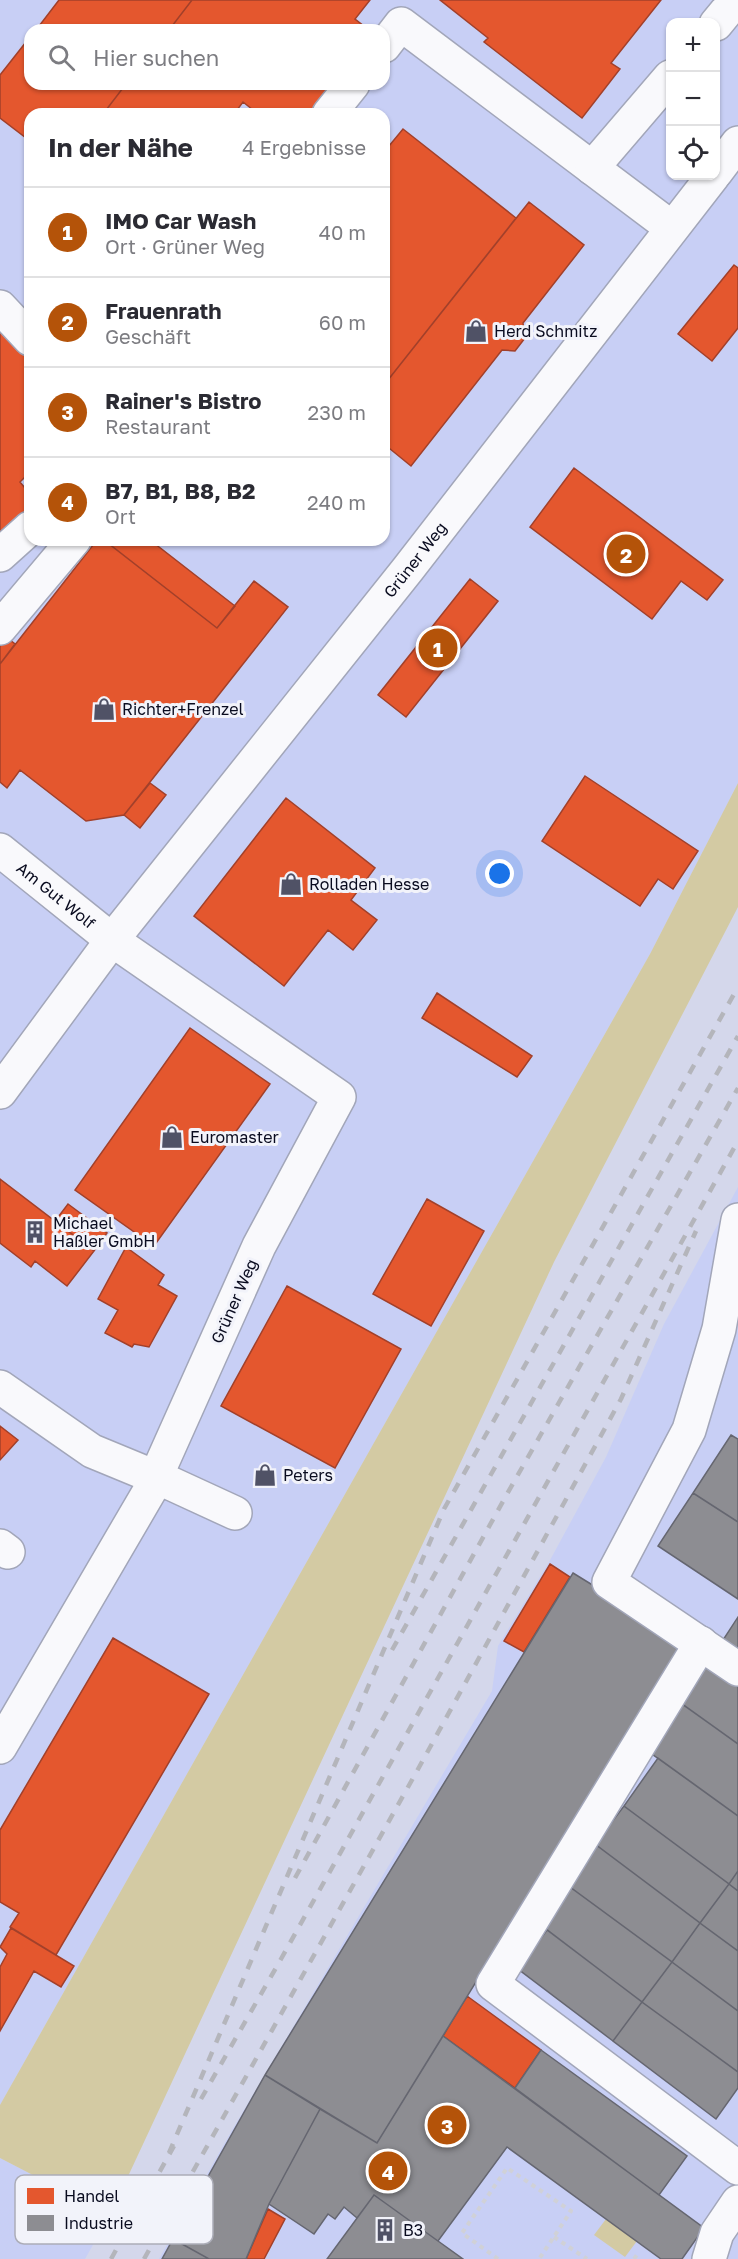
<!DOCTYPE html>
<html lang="de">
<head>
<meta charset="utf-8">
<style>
	:root { --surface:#fff; --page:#f2f2f3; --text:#2b2b33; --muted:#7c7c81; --line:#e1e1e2; --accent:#b45309 }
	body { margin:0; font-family:"Golos Text",sans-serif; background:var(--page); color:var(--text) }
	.controls { position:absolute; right:18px; top:18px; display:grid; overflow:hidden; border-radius:12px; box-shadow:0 2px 4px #0004 }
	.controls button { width:54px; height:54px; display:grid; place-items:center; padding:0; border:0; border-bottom:2px solid var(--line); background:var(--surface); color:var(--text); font:30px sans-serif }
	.you { position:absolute; left:500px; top:874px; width:21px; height:21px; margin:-15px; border:4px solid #fff; border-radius:50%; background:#1a73e8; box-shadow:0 0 0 9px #1a73e833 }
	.badge { display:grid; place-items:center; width:39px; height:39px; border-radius:50%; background:var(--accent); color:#fff; font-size:20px; font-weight:700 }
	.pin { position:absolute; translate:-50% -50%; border:3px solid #fff; box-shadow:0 2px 6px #0006 }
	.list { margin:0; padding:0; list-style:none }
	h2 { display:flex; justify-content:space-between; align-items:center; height:78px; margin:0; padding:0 24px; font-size:26px }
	h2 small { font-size:20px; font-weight:400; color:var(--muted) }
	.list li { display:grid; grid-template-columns:39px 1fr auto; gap:18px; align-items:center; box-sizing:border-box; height:90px; padding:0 24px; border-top:2px solid var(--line) }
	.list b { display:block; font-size:22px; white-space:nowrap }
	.list p { margin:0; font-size:20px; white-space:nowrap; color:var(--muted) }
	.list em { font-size:20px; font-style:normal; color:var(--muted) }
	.icon { flex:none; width:33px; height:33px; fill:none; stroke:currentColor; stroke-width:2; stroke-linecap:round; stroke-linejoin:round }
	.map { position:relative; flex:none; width:738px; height:2259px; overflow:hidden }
	.search { position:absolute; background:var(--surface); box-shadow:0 2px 4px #0004; left:24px; top:24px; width:366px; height:66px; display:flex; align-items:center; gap:15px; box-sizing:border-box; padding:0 21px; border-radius:18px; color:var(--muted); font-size:22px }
	.panel { position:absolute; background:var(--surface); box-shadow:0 2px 4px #0004; left:24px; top:108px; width:366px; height:438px; border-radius:18px }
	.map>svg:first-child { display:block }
	.built { fill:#c8cff5; fill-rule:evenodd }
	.green { fill:#d3caa3 }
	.shops { fill:#e4572e; stroke:#a2402a; stroke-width:1.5 }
	.industry { fill:#8d8d92; stroke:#656670; stroke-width:1.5 }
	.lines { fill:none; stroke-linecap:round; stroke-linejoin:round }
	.minor-casing { stroke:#a2a6b9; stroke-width:36 }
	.path { stroke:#d0d1d7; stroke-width:4; stroke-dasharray:4.5 4.5; stroke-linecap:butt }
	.minor { stroke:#f9f9fc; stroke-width:33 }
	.rail { stroke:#b4b5bb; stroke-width:4.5; stroke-dasharray:10 10; stroke-linecap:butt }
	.labels { text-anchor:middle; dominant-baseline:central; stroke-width:6; stroke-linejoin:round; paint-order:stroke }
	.poi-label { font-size:16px; fill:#090b1f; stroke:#f2f3fa; text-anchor:start }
	.street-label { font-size:16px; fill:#090b1f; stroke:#f2f3fa }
	.key { fill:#f2f3fa; stroke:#acadb8; stroke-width:1.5 }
	.key-label { font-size:16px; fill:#090b1f }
</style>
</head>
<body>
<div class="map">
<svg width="738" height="2259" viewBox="0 0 738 2259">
	<rect width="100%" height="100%" fill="#d4d7eb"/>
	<path class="built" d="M0,0h738v783l-88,171 -650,1151zM670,22h46v154h-46zM30,30h354v54h-354zM30,114h354v426h-354z
		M738,1187v1072h-579l72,-127 261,-441 6,-45 51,-84 57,-105 58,-133z
		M0,2158l110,57 -25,44h-85z"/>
	<path class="green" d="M738,783v124l-184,355 -444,953 -110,-57v-53l650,-1151z
		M606,2219l31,22 -12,16 -31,-22z"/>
	<path class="shops" d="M59,0h133l-23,30h-133z
		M192,0h178l-15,19 14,11h-200z
		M440,0h221l-50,63 9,6 -38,49 -98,-76 4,-4z
		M30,37v47h96l-23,30h-73v27l-30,-23v-43z
		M126,84h211l-24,30h-55l-15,-12 -9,12h-131z
		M403,129l113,89 -132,167v-233z
		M529,202l55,43 -61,78 2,15 -10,13 -13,-1 -91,116 -27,-22v-59z
		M734,265l4,3v60l-26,33 -34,-27z
		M0,327l30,34v111l-10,10 10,12v19l-30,24z
		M574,468l149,112 -16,20 -26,-19 -29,38 -122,-92z
		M97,540h7l113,88 37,-47 34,26 -164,208 -38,6 -66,-51 -13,18 -7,-6v-118z
		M104,540h46l85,66 -18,22z
		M470,579l28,22 -92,116 -28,-22z
		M2,634l13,10 -15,20v-27z
		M585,776l113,75 -25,38 -15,-10 -18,27 -98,-65z
		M150,783l16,12 -26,33 -16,-13z
		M286,798l89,70 -24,32 26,20 -24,30 -25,-20 -44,56 -90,-70z
		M437,993l95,63 -15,21 -95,-59z
		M190,1028l80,56 -116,162 -79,-56z
		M0,1179l94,72 -27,35 -32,-25 -4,6 -31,-24z
		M427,1199l57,32 -53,95 -58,-32z
		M68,1204l39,29 -13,18 -39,-30z
		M126,1247l38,28 -6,10 19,11 -28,51 -15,-3 -2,3 -27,-14 13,-23 -20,-11z
		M287,1286l114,63 -66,119 -114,-62z
		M0,1426l18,14 -18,20z
		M550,1564l20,13 -46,75 -20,-11z
		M113,1638l96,56 -153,261 -46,-28 9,-14 -19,-11v-72z
		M11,1928l63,38 -13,21 -27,-16 -34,60v-64l7,-13 -7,-7z
		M467,1996l74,54 -26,38 -72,-52z
		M268,2209l17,10 -21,40h-18z"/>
	<path class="industry" d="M731,1435l7,4v83l-45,-29z
		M693,1493l45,29v77l-80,-53z
		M573,1573l112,69 -308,501 -112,-68z
		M738,1617v33l-15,-10z
		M700,1653l38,27v64l-64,-46z
		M679,1702l59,42v72l-93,-67z
		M658,1758l80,58v55l-9,13 -105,-78z
		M624,1806l105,78 -29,39 -105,-79z
		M595,1844l105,79 -28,39 -106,-78z
		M738,1871v20l-9,-7z
		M566,1884l106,78 -30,40 -105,-80z
		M729,1884l9,7v60l-38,-28z
		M700,1923l38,28v60l-66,-49z
		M547,1930l95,72 -29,39 -95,-72z
		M672,1962l66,49v61l-96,-70z
		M642,2002l96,70v16l-22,31 -103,-78z
		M443,2036l261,192 -22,31h-21l-154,-112 -69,94 -64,-46 -17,23 -13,-11 -9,12 -7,-5 -14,20 -45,-30 51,-95 57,34z
		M541,2050l146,106 -28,39 -144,-107z
		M265,2075l55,34 -51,95 -23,55h-37l-36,-20z
		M374,2195l64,46 25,18h-136z
		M173,2239l36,20h-47z"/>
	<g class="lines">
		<g class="minor-casing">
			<g id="minor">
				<path d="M716,24l14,-17 1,-7"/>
				<path d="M384,46l17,-22 271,204"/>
				<path d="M329,114l24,-30"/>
				<path d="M592,168l78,-91"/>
				<path d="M716,172l22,-29"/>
				<path d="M0,307l30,32"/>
				<path d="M0,555l30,-27"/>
				<path d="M0,628l74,-88"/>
				<path id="s1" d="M0,850l112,90 227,157 -80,149 -110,246 -149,255"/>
				<path id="s2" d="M0,1092l112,-152 296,-371 305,-393"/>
				<path d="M738,1220l-19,109 -30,101 -80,152 129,87"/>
				<path d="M0,1387l92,64 80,33 63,29"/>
				<path d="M0,1546l8,6"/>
				<path d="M701,1643l-208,341 245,184"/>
				<path d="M709,2259l8,-26 21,-31"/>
			</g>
		</g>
		<path class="path" d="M554,2237l33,22
			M498,2259l-36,-26 45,-65 64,43 -32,48
			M634,2259l5,-7"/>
		<use href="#minor" class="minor"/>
		<path class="rail" d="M392,1650l346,-614
			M295,1878l212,-384 231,-406
			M201,2099l80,-140 457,-818
			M169,2153l275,-644 294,-522
			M111,2259l63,-113
			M144,2259l273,-488 204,-372 75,-168"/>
	</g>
	<defs>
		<g id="shop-bare" transform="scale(1.8)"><path d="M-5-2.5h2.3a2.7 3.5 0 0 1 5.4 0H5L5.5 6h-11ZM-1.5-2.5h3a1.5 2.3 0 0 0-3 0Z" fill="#505266" stroke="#f2f3fa" stroke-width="2.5" paint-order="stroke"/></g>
		<g id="building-bare" transform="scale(1.8)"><path d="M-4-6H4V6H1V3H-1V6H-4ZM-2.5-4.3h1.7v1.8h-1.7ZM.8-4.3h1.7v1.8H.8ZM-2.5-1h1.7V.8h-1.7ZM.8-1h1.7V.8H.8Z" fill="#505266" stroke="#f2f3fa" stroke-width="2.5" paint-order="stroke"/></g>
	</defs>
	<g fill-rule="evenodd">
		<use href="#shop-bare" x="476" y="331"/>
		<use href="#shop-bare" x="104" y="709"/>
		<use href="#shop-bare" x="291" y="884"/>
		<use href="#shop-bare" x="172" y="1137"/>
		<use href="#building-bare" x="35" y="1232"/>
		<use href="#shop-bare" x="265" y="1475"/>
		<use href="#building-bare" x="385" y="2230"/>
	</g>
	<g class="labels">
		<g class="poi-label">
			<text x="494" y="331">Herd Schmitz</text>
			<text x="122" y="709">Richter+Frenzel</text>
			<text x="309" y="884">Rolladen Hesse</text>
			<text x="190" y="1137">Euromaster</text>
			<text x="53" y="1223">Michael<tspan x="53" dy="18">Haßler GmbH</tspan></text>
			<text x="283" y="1475">Peters</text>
			<text x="403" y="2230">B3</text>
		</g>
		<g class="street-label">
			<text stroke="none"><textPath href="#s2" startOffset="675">Grüner Weg</textPath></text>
			<text stroke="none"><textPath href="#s1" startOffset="72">Am Gut Wolf</textPath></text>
			<text transform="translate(234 1301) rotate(-66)">Grüner Weg</text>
		</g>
	</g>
	<rect x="15" y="2175" width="198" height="69" rx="9" class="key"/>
	<rect x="27" y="2188" width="27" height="16" fill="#e4572e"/>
	<rect x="27" y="2215" width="27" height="16" fill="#8d8d92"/>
	<g class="key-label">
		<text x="64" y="2202">Handel</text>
		<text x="64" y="2229">Industrie</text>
	</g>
</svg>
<div class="controls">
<button>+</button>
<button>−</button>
<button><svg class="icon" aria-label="locate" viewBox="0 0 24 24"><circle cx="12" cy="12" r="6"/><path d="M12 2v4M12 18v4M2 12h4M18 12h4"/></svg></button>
</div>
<div class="you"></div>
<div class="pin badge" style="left:438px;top:648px">1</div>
<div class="pin badge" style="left:626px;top:554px">2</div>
<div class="pin badge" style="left:447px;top:2125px">3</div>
<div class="pin badge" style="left:388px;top:2171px">4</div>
<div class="search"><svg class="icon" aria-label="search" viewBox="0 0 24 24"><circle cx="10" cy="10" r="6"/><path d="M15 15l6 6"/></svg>Hier suchen</div>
<section class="panel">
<h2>In der Nähe<small>4 Ergebnisse</small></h2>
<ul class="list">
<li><span class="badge">1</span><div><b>IMO Car Wash</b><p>Ort · Grüner Weg</p></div><em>40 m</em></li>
<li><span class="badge">2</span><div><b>Frauenrath</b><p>Geschäft</p></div><em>60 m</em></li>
<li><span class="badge">3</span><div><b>Rainer's Bistro</b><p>Restaurant</p></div><em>230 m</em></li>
<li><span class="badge">4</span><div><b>B7, B1, B8, B2</b><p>Ort</p></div><em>240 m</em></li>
</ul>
</section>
</div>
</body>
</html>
